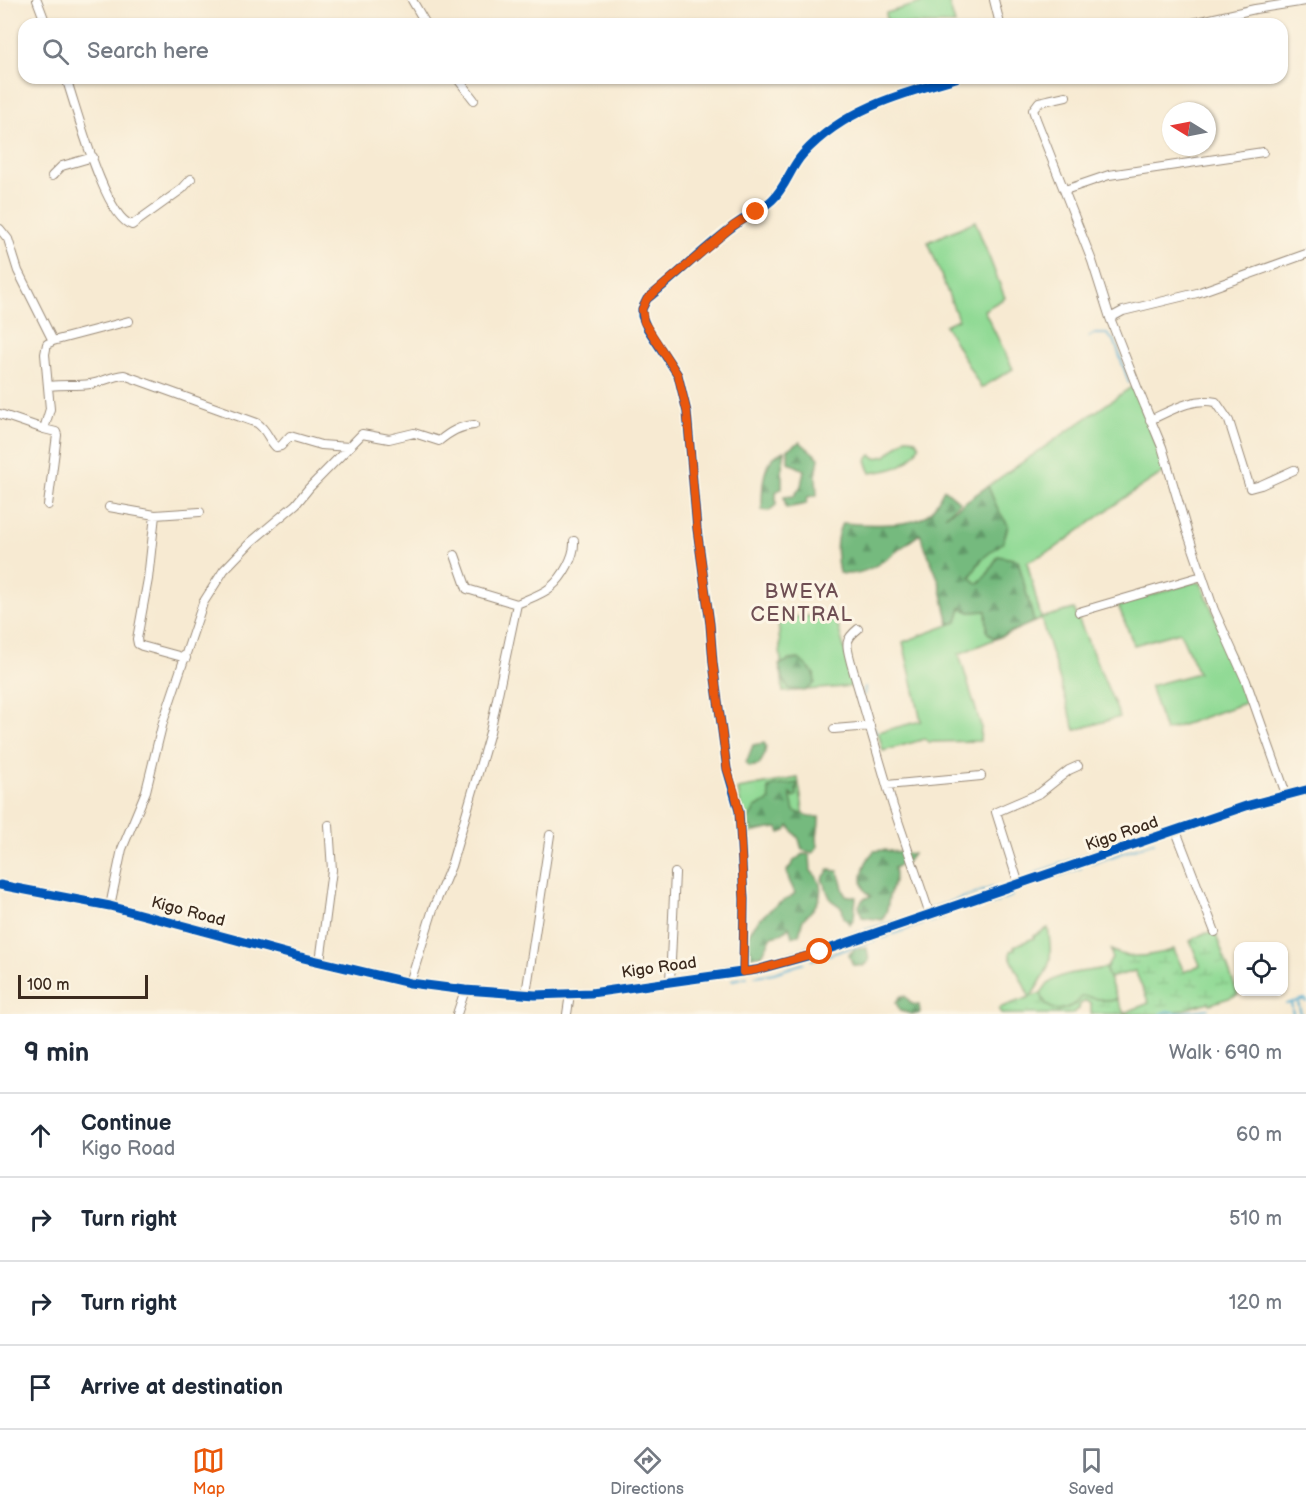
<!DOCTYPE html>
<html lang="en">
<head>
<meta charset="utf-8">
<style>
	:root { --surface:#fff; --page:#f6f6f7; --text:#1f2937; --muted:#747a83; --line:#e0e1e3; --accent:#ea580c }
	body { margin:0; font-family:"Balsamiq Sans",sans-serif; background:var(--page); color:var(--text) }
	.controls { position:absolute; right:18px; bottom:18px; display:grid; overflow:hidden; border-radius:12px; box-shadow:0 2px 4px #0004 }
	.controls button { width:54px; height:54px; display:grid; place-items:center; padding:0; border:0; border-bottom:2px solid var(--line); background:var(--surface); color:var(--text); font:30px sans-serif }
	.compass { position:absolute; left:1162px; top:102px; width:54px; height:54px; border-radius:50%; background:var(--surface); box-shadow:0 2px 4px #0004; rotate:280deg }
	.scale { position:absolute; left:18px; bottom:15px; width:130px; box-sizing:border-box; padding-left:6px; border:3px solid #3b2a1e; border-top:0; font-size:16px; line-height:21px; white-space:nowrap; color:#3b2a1e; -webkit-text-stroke:4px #fcf5e5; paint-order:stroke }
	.stop { position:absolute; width:18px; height:18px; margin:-14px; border:4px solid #ea580c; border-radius:50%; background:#fff }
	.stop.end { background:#ea580c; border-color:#fff; box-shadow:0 2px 6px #0008 }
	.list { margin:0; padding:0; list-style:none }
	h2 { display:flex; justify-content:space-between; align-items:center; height:78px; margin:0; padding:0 24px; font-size:26px }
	h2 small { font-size:20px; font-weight:400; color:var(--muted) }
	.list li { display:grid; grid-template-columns:39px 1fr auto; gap:18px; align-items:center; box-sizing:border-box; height:84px; padding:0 24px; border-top:2px solid var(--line) }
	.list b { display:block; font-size:22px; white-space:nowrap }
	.list p { margin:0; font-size:20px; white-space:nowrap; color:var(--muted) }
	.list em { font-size:20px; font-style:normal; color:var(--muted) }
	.icon { flex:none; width:33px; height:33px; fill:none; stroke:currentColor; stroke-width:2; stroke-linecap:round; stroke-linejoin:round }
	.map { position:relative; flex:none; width:1306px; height:1014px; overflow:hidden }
	.search { position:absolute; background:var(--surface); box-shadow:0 2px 4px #0004; left:18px; right:18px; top:18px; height:66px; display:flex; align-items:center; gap:15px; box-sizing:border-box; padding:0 21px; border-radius:18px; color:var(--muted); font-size:22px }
	.sheet { height:414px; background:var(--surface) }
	nav { display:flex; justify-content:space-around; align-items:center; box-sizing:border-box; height:84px; border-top:2px solid var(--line); background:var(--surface); font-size:16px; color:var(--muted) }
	nav a { display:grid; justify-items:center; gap:3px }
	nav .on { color:var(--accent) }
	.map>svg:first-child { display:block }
	.green { fill:#91da95; stroke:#66825a; stroke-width:1.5 }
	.forest { fill:url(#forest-firs); stroke:#58724e; stroke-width:1.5 }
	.wetland { fill:url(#wetland-marsh); stroke:#66825a; stroke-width:1.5 }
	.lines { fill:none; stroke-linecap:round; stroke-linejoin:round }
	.stream { stroke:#55aed2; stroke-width:2 }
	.minor-casing { stroke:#998a78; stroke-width:10 }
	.tertiary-casing { stroke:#998a78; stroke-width:11 }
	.minor { stroke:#fff; stroke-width:8 }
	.tertiary { stroke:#fff; stroke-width:9 }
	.cycleway-casing { stroke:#fcf5e5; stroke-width:13 }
	.cycleway { stroke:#0057b8; stroke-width:9 }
	.route { stroke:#ea580c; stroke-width:8 }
	.labels { text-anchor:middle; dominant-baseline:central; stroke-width:6; stroke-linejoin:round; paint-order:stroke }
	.street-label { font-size:16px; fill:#3b2a1e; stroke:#fcf5e5 }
	.quarter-label { font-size:20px; letter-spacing:1.5px; fill:#6e4e53; stroke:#fcf5e5 }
</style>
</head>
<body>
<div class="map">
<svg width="1306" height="1014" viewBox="0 0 1306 1014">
	<defs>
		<pattern id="forest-firs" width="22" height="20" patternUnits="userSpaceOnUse" patternTransform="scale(1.5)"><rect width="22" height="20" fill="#74ba7e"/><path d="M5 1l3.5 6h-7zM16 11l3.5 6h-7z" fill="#609767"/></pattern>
		<pattern id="wetland-marsh" width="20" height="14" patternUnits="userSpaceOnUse" patternTransform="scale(1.5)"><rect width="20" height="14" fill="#91da95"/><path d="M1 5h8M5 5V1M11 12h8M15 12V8" fill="none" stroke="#7ebb80"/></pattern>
	</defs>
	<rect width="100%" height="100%" fill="#fcf5e5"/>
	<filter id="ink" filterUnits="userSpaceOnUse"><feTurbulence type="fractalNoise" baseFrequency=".0167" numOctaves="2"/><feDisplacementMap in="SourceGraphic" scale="12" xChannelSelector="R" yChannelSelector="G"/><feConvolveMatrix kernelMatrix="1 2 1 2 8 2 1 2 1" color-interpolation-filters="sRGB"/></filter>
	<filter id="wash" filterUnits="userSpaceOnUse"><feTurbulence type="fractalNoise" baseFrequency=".008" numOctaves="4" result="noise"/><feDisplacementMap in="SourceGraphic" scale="24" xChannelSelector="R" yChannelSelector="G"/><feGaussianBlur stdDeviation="1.35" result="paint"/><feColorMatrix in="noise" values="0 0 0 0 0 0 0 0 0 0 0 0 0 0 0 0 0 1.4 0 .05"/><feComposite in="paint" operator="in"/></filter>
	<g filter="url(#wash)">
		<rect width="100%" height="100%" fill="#f7ead2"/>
		<path class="green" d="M931,0h17l7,24h-68l-1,-11z
			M975,221l30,77 -21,12 29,59 -32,19 -36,-63 13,-6 -30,-77z
			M1133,386l34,84 -43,28 -70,51 -27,13 14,56 33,-9 46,108 -45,13 -34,-111 -7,3 -17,-62 -19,-4 -9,16 -12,12 -7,-7 11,-18 22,-17 5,-16 -11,-18 -9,-22z
			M906,438c7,0 11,1 13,8 -10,21 -27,24 -48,27 -3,-7 -7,-12 0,-18l5,3 10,-2z
			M1194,582l7,1 49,118 -85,30 -15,-45 48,-13 -18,-41 -46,13 -16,-40z
			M961,608l9,4 17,-1v21l8,7 -36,15 22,72 -1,15 -51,1 -4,-3 -42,12 -5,-19 43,-11 -18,-79 54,-20z
			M830,615l5,1 20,70 -72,6 -5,-74z
			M798,778l7,44 -60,12 -7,-45z
			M1048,928c6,37 1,40 -18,70l-20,-42v-5l5,-2 -1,-3 20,-8v-2z
			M1105,968l12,31 -7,2 -28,-5c-3,6 -5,7 -11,10 -14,8 -26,3 -30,-13 13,-23 41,-20 64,-25z"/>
		<path class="forest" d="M800,442l19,16 -3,18 1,19 -9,2 -2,7 -20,4 -2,-11 10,-1 7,-10 3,-16 -16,-8v-13z
			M785,451l-3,16v21l-6,4v13l-7,6 -7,-1c0,-22 -1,-52 23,-59z
			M988,486l9,22 11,17 -5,17 -21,17 -12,18 8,7 11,-12 9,-16 20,4 16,62 -39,17 -8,-7 -1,-21 -16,1 -9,-4 -4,14 -8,2 -10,-43 -19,-47c-23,15 -51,46 -81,39 -3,-18 -5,-33 3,-50 22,1 70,6 87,-10 6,-5 11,-17 15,-24l16,13 -15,14z
			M799,659l15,14 1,10 -10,8 -16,-2 -6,-9 -4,-15 10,-5z
			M764,743l2,3 -2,10 -5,9 -10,2 -3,-4 7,-18z
			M797,783v12l-3,3 -4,-4 4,17 16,6h9c1,11 -4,18 -1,29l-5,7 -11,-3 -3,-11 -10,-13 -3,5 -6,2 -2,-5 -24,3 -8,-8 9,-15 15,-8 -2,-12 6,-2z
			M883,850l30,4 -5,7 -14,7c3,15 -3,16 -5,29 -2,12 -1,12 -7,23l-20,-3 -3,-11 4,-7 8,-3c-16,-10 -8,-33 3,-45z
			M803,854l7,1 1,16c13,11 12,25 2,38 -3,4 -8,7 -10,11 -2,4 -2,10 -4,14l-7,3 -3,-11 -6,7 -11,3 -10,19 -12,2c-1,-3 -3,-6 -4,-9 -2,-16 18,-34 29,-42 7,-5 14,-7 20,-13l-6,-13 -2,-9 7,-10z
			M829,870l9,1 7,24 11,2 -2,21 -4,6 -6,-6 -2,-10 -11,-8 -9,-21z
			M867,948l2,13 -6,5 -10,-1 -4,-10 5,-6z
			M901,996h4l7,8 7,1 1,8 -7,1 -13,-3 -4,-9z"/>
		<path class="wetland" d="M1215,932l23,63 -28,9 -1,-2 -40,12h-78v-10l-5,-3 -6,3 -1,5 -8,5h-69l-3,-6 42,-15c4,16 16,21 30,13 6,-3 8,-4 11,-10l28,5 7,-2 7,14 25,-10 -14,-32 -26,7 -3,-9 6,-11 -1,-8c14,8 28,7 44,4 7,-2 12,-1 19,-5l10,23 16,-7 -10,-24 12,-7z"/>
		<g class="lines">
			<path class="stream" d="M1089,337l4,-3h14l8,8 14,41
				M864,695l1,-8
				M874,727l2,6
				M1128,840l53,-19
				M1109,846l11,-3
				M1081,857l22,-9
				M1091,864l63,-22
				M1031,875l45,-17
				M1040,882l41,-14
				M1019,889l14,-4
				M1002,900l10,-4
				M990,905l8,-3
				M932,908l60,-20
				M929,922l15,-5
				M865,930l35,-10
				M893,934l29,-10
				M883,938l6,-2
				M833,940l27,-8
				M828,955l47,-15
				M776,958l48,-16
				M811,960l7,-2
				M721,968l19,-5
				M755,976l19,-3 30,-10
				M732,980l15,-3
				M1298,1002l3,12
				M1291,1003l2,11
				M1286,1004l19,-5 1,3
				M1160,1014l7,-3 11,2 30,-4"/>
		</g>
	</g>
	<g filter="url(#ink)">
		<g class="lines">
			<g class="minor-casing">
				<path id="minor" d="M37,0l9,24
					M412,0l14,24
					M994,0l6,24
					M1188,24l67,-15 51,-8
					M66,78c10,28 39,141 66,147l50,-36 9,-10
					M457,78l17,22
					M1066,96l-27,6 -6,8 3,9 56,142 18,57 27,69 25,60 25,84 27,79 32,71 40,113
					M52,176l10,-10 31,-9
					M1065,190l44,-15 154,-23
					M0,229l8,10 10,32 35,70 -6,3 -2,10 5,55 -6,20 -44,-15
					M1110,318l13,-7 74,-18 109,-39
					M53,341l76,-20
					M50,386c13,-2 27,0 40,-2 12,-2 22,-8 34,-9l133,48c10,7 11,16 19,24l5,-1 9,-10 31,9 28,2
					M1150,420c20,-9 43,-23 66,-18l13,19 21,67 11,-3 33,-15
					M44,429l12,3 1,3 -9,70
					M109,507l46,8 45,-3
					M155,515l-7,64 -11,60 1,5 4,2 44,12
					M517,604c11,-5 26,-10 34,-17 12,-10 24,-31 23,-46
					M1079,612l123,-36
					M858,629c-15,12 -11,17 -7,34l42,143 37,109
					M834,729l36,-3
					M887,785l94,-9
					M1176,831l39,101
					M1019,885l-23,-73 44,-19 29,-23 9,-4
					M110,906l12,-57 24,-58 17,-69 40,-119 21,-33 27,-28 45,-38 13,-16 53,-54 27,5 25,-6 25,8c11,-9 21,-15 35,-16
					M320,962l12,-92 -3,-45
					M743,972l1,-73 -5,-88 -12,-42 -14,-106 -3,-39 -13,-95 -10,-117 -9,-37 -31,-47 -5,-12v-7l5,-10c29,-23 55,-49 84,-71 13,-11 29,-17 41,-28 14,-13 18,-32 31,-46 41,-45 97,-60 153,-76
					M670,982l5,-109
					M410,983l23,-74 18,-43 39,-134 27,-128 -50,-15 -12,-34
					M526,994l24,-159
					M457,1014l8,-24
					M567,1014l3,-20"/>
			</g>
			<g class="tertiary-casing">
				<path id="tertiary" d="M0,885l110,21 190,51 110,26 55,7 70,5 56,-2 165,-23 55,-15 438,-150 57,-15"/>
			</g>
			<use href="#minor" class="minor"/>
			<use href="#tertiary" class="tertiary"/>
			<g class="cycleway-casing">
				<path id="cycleway" d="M0,885l110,21 190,51 110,26 55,7 70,5 56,-2 165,-23 55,-15 438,-150 57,-15
					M743,972l1,-73 -5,-88 -12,-42 -14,-106 -3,-39 -13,-95 -10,-117 -9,-37 -31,-47 -5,-12v-7l5,-10c29,-23 55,-49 84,-71 13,-11 29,-17 41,-28 14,-13 18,-32 31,-46 41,-45 97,-60 153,-76"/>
			</g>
			<use href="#cycleway" class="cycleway"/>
		</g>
	</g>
	<g class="lines" filter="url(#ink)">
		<path class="route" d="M756,212l-23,14 -86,73 -5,10 2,13 34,53 9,37 10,117 13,95 3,39 14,106 8,24 4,18 5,88 -1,73 13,-2 64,-18"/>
	</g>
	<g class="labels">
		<g class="street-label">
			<text transform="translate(1122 834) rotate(-19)">Kigo Road</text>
			<text transform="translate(188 912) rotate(15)">Kigo Road</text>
			<text transform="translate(659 968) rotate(-8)">Kigo Road</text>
		</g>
		<g class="quarter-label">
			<text x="802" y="592">BWEYA<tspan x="802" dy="23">CENTRAL</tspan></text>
		</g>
	</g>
</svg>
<div class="controls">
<button><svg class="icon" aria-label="locate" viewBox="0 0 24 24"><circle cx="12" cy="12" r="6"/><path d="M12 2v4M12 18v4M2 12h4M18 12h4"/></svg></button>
</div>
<svg class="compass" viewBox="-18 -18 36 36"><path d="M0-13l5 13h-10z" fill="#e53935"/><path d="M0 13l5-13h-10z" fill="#747a83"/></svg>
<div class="scale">100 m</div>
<div class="stop" style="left:820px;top:952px"></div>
<div class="stop end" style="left:756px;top:212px"></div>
<div class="search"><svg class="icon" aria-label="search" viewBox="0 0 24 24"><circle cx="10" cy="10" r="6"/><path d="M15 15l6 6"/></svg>Search here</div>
</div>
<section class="sheet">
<h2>9 min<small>Walk · 690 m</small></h2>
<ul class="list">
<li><svg class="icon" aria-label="ahead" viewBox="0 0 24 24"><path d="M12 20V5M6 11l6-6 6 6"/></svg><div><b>Continue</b><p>Kigo Road</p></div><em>60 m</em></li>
<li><svg class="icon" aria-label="right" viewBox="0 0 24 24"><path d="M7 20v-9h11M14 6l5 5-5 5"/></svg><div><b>Turn right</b></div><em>510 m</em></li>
<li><svg class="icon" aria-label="right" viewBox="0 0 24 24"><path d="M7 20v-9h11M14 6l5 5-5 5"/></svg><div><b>Turn right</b></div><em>120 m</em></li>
<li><svg class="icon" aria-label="arrive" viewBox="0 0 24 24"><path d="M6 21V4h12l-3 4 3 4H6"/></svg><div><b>Arrive at destination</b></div></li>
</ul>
</section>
<nav>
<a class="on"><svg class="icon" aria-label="map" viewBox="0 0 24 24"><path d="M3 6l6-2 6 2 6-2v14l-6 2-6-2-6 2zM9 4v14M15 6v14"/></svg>Map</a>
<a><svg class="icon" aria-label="directions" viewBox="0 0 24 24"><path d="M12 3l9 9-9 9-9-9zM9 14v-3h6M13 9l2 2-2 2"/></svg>Directions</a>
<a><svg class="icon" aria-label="saved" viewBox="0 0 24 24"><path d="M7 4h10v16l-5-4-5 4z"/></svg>Saved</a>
</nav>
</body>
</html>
